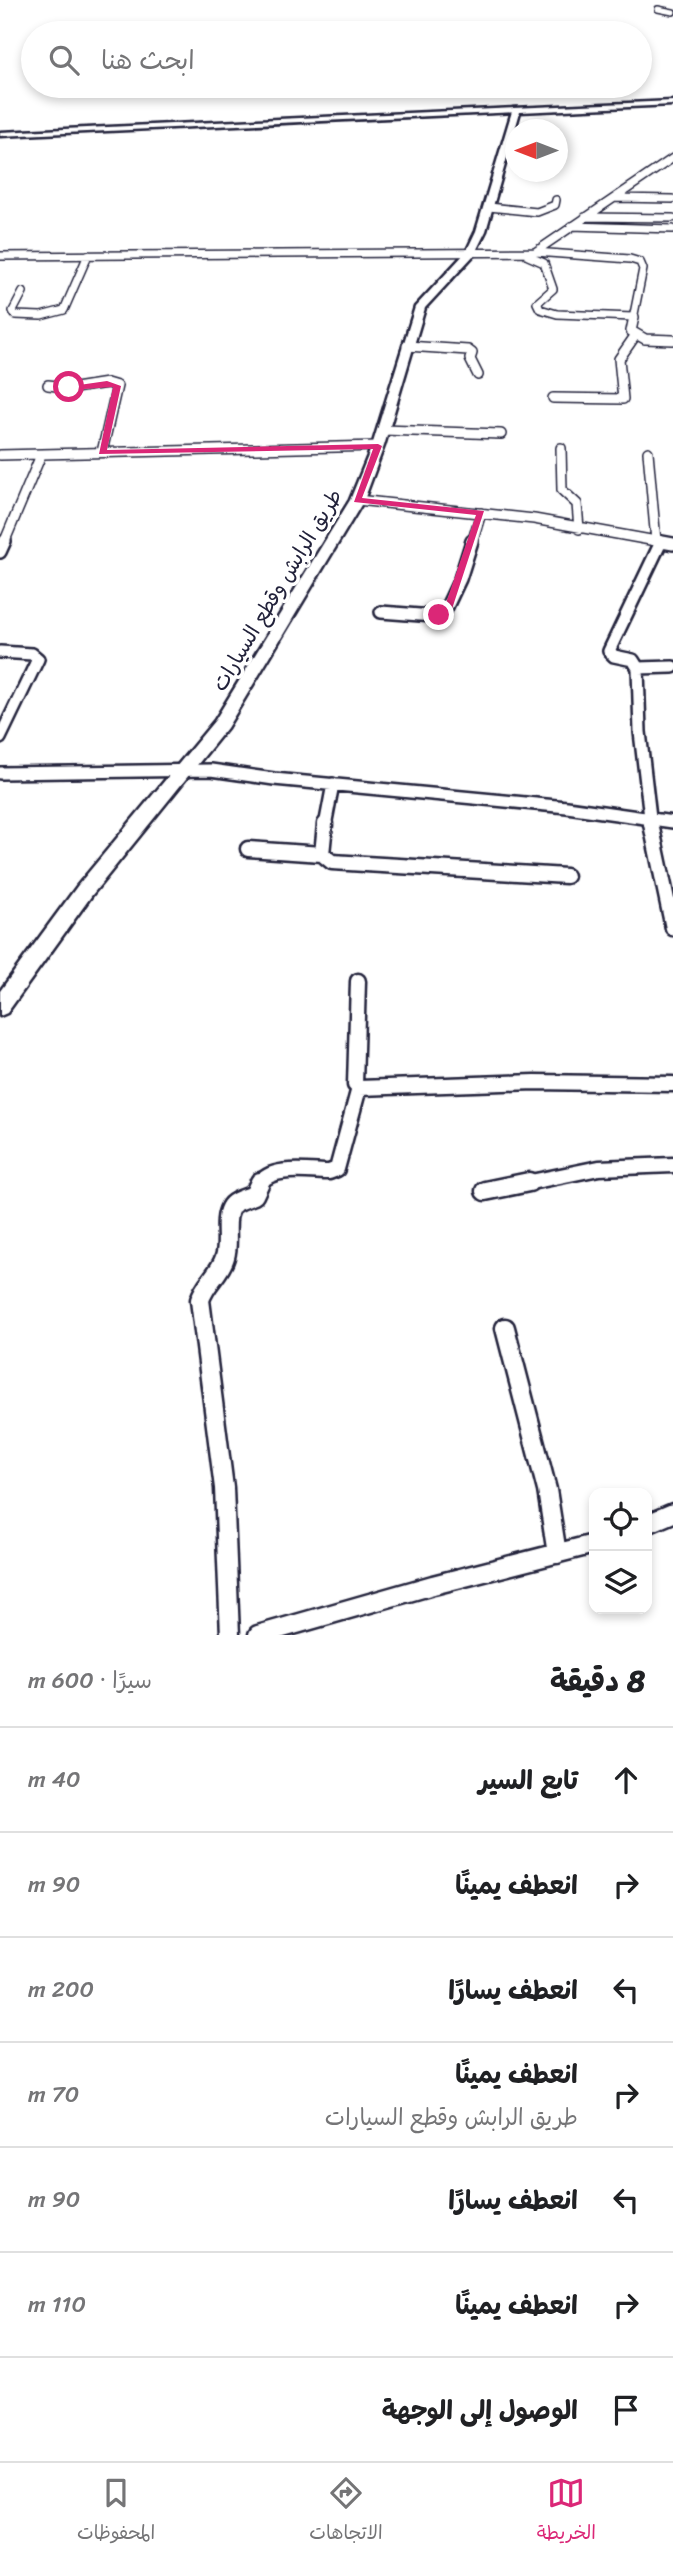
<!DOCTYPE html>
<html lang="ar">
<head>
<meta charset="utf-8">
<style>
	:root { --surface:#fff; --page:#f6f6f6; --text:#202124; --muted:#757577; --line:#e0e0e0; --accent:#db2777 }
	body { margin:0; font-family:Sriracha,"Playpen Sans Arabic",sans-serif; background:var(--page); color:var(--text); direction:rtl }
	.controls { position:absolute; right:21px; bottom:21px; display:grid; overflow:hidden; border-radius:14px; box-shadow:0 4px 10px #0003 }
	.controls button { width:63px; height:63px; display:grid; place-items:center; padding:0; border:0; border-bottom:2px solid var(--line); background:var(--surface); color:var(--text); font:35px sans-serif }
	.compass { position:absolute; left:505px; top:119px; width:63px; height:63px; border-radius:50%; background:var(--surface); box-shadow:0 4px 10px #0003; rotate:270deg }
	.stop { position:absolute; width:21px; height:21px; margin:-16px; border:5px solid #db2777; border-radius:50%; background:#fff }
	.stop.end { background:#db2777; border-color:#fff; box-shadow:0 2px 7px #0008 }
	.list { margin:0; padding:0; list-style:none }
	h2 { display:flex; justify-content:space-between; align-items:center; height:91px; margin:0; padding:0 28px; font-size:30px }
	h2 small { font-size:23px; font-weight:400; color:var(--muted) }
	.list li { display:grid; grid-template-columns:46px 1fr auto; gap:21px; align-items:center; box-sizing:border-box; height:105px; padding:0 28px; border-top:2px solid var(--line) }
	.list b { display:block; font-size:26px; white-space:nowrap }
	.list p { margin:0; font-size:23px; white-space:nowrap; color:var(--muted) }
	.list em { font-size:23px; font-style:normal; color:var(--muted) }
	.icon { flex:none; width:38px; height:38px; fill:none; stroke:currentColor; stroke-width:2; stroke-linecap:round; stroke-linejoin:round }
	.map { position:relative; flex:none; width:673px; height:1635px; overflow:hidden; direction:ltr }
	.search { position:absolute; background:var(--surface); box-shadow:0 4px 10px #0003; left:21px; right:21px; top:21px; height:77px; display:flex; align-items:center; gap:18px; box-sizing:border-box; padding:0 24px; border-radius:38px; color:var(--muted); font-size:26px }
	.sheet { height:826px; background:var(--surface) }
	nav { display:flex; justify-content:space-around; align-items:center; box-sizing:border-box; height:98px; border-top:2px solid var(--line); background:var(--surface); font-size:19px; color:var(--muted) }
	nav a { display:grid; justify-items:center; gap:4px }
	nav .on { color:var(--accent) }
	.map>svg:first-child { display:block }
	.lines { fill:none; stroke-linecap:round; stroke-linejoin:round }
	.minor-far5-casing { stroke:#22223b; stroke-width:8 }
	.minor-far4-casing { stroke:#22223b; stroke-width:10 }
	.minor-far3-casing { stroke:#22223b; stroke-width:12 }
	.minor-far2-casing { stroke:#22223b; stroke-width:16 }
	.minor-far1-casing { stroke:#22223b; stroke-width:19 }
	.minor-casing { stroke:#22223b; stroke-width:23 }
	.tertiary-casing { stroke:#22223b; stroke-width:5 }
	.secondary-casing { stroke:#22223b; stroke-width:5 }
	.minor-far5 { stroke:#fff; stroke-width:5 }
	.minor-far4 { stroke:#fff; stroke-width:7 }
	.minor-far3 { stroke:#fff; stroke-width:9 }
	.minor-far2 { stroke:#fff; stroke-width:11 }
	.minor-far1 { stroke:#fff; stroke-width:14 }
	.minor { stroke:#fff; stroke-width:18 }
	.tertiary { fill:#fff; fill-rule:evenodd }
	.secondary { fill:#fff; fill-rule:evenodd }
	.route { fill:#db2777 }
	.labels { text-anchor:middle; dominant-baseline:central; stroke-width:7; stroke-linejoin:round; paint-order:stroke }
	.street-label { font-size:21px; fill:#22223b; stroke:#fff }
</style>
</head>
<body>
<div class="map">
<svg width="673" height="1635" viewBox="0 0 673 1635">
	<rect width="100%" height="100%" fill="#fff"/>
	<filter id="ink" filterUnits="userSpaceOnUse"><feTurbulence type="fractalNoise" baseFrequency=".0143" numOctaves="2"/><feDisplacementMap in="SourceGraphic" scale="14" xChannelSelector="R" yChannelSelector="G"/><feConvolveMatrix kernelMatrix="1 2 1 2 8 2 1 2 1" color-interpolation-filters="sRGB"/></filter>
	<g filter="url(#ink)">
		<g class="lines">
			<g class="minor-far5-casing">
				<path id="minor-far5" d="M658,9l15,3"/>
			</g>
			<g class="minor-far4-casing">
				<path id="minor-far4" d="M615,198l58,1
					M489,207l48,5 18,-7 1,-5
					M585,217l88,1
					M571,226l102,3
					M535,252l138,-94
					M0,256l535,-4 95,7 10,3 3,7 -10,50
					M528,256l16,7 9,26 -16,14 3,6 17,5 76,3
					M23,292l-10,19 2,4 26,1 23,-6 24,-55"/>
			</g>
			<g class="minor-far3-casing">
				<path id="minor-far3" d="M634,317l-3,14 14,8 28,1
					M407,346l61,4 4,3 -2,6 8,16
					M48,385l27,3 32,-5 10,3 -15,66
					M553,398l70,1 -4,-40 16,-23
					M383,430l118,4
					M561,448l1,42 15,14 2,25
					M648,452l8,89
					M0,455l378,-9
					M357,500l177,19 133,24
					M4,543l37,-88
					M472,543l9,-30"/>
			</g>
			<g class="minor-far2-casing">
				<path id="minor-far2" d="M657,541l16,3
					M0,552l5,-11
					M381,612l52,4 11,-3 16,-34 12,-38
					M0,652l32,2 6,5 -38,79
					M638,668l-5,-8 -19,-4 -5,-5 52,-109
					M0,773l211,-3 63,9 293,28 106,15
					M325,826l8,-42
					M651,826l-11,-94 -2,-64 35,-1"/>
			</g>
			<g class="minor-far1-casing">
				<path id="minor-far1" d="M325,824l-3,30 10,8 234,14
					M651,824l22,104
					M248,849l74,5
					M358,981l-3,104 4,3 176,-6 138,2
					M260,1184c10,-19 51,-12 69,-12l8,-3 22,-81
					M521,1184l78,-16 74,-3"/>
			</g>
			<g class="minor-casing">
				<path id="minor" d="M485,1191l44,-9
					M505,1328l42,162 10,64
					M647,1524l26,-11
					M230,1635l-6,-147 -24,-188c5,-17 20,-26 25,-43 5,-15 -2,-36 5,-49 3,-7 17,-10 24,-13l6,-13
					M258,1635l175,-50 161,-41"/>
			</g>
			<g class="tertiary-casing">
				<path id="tertiary" d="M516,108l3,4 -519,24v-4z"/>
			</g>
			<g class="secondary-casing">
				<path id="secondary" d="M673,101v4l-153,7 -34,119 -12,24 -49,53 -41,138 -20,54 -137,228 -135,167 -85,118 -7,3v-25l78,-106 137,-165 135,-220 22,-54 43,-139 51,-55 10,-21 37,-123z"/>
			</g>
			<use href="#minor-far5" class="minor-far5"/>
			<use href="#minor-far4" class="minor-far4"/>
			<use href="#minor-far3" class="minor-far3"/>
			<use href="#minor-far2" class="minor-far2"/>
			<use href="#minor-far1" class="minor-far1"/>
			<use href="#minor" class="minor"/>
			<use href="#tertiary" class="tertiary"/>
			<use href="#secondary" class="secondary"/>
		</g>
	</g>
	<path class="route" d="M107,381l14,5 -14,64 271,-6 4,2 -20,52 122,13 -32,98 -10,9 -8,-3 11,-9 31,-91 -122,-13 19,-53 -274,5 14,-67 -44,3 -4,-3z"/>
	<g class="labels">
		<g class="street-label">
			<text transform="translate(277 590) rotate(-59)">طريق الرابش وقطع السيارات</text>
		</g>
	</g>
</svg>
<div class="controls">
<button><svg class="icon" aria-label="locate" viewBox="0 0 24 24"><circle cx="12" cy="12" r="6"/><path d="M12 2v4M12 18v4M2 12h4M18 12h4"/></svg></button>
<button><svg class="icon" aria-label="layers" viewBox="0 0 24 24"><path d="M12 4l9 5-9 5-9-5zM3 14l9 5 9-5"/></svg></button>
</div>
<svg class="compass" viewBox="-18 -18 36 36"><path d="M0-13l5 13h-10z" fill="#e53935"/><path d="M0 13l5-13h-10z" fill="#757577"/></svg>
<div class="stop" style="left:69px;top:387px"></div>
<div class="stop end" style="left:439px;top:615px"></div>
<div class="search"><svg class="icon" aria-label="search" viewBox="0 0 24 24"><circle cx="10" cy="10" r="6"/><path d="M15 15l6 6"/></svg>ابحث هنا</div>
</div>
<section class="sheet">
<h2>8 دقيقة<small>سيرًا · 600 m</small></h2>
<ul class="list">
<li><svg class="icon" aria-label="ahead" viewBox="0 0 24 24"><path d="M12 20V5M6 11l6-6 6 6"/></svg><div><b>تابع السير</b></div><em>40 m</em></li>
<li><svg class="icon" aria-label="right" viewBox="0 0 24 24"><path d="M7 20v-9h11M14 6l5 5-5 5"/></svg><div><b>انعطف يمينًا</b></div><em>90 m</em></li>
<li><svg class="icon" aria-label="left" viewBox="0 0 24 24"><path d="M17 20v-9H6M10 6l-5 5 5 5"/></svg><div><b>انعطف يسارًا</b></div><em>200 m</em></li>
<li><svg class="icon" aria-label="right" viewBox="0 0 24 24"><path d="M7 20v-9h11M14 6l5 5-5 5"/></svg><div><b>انعطف يمينًا</b><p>طريق الرابش وقطع السيارات</p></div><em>70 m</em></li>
<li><svg class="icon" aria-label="left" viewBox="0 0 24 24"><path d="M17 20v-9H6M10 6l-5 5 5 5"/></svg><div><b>انعطف يسارًا</b></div><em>90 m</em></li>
<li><svg class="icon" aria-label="right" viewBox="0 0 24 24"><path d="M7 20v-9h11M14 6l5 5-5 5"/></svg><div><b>انعطف يمينًا</b></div><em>110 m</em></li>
<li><svg class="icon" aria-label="arrive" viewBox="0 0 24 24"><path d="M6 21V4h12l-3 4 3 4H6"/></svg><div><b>الوصول إلى الوجهة</b></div></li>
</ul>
</section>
<nav>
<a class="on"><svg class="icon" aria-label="map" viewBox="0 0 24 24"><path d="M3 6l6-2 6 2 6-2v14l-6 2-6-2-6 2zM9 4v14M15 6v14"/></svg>الخريطة</a>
<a><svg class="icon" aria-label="directions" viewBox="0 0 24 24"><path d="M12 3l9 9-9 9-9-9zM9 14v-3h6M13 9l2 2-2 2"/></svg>الاتجاهات</a>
<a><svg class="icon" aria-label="saved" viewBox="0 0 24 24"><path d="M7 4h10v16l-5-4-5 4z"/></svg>المحفوظات</a>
</nav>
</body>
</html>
